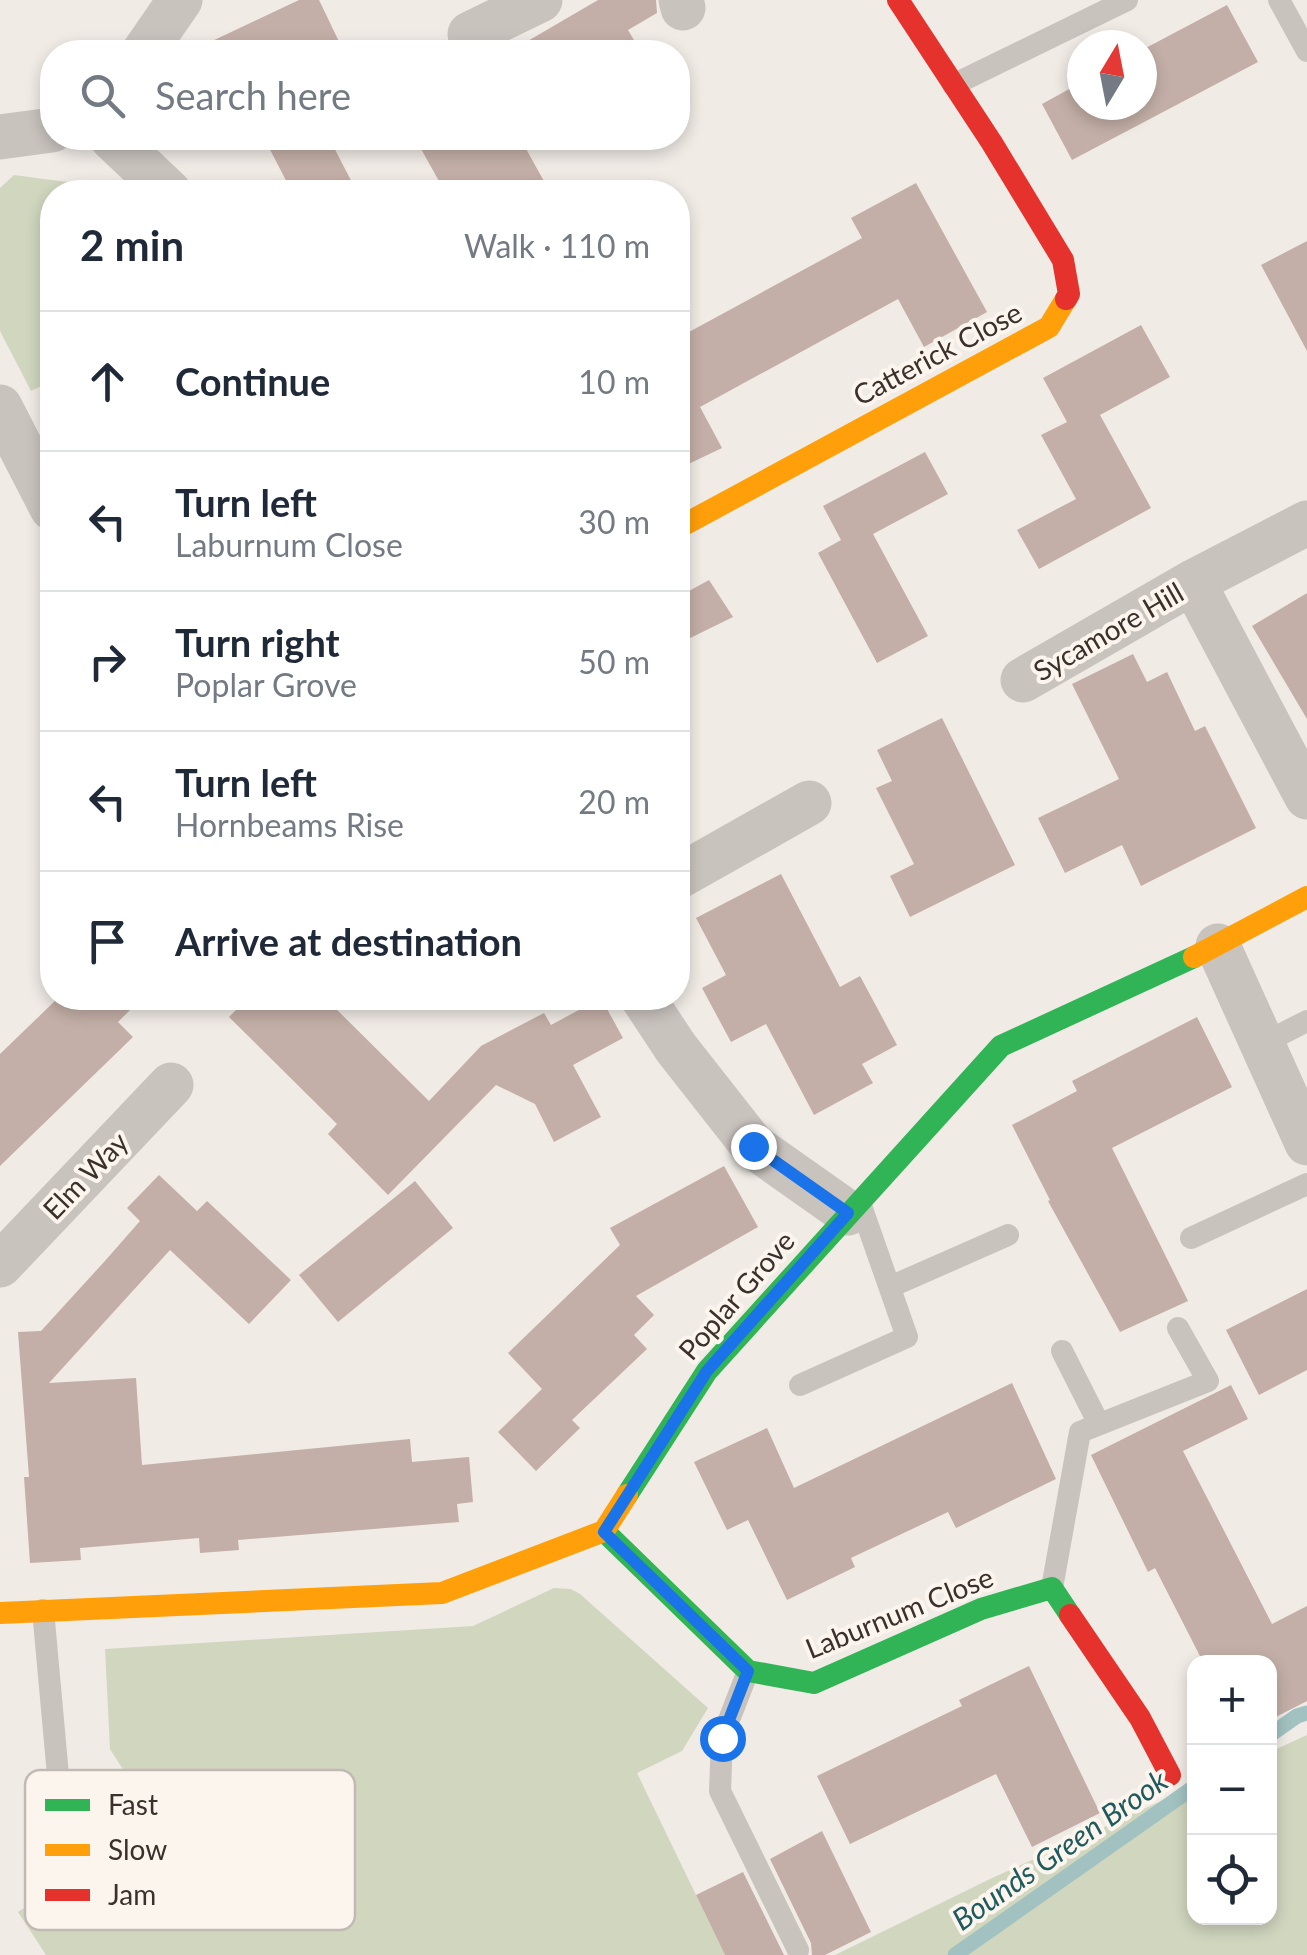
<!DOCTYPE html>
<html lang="en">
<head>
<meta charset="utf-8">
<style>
	:root { --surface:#fff; --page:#f6f6f7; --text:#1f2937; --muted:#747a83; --line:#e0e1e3 }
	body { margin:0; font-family:Lato,sans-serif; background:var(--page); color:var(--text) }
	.controls { position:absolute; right:30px; bottom:30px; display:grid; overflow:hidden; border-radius:20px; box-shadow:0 5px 15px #0003 }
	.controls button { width:90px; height:90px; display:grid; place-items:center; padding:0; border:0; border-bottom:2px solid var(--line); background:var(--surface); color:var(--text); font:50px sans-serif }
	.compass { position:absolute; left:1067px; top:30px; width:90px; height:90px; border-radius:50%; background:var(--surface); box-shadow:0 5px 15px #0003; rotate:10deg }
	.stop { position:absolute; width:30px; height:30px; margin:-22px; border:8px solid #1a73e8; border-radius:50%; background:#fff }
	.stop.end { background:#1a73e8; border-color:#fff; box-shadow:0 2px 10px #0008 }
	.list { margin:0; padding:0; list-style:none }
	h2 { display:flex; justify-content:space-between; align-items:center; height:130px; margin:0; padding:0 40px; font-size:42px }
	h2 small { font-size:32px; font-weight:400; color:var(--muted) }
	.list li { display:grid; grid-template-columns:65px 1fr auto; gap:30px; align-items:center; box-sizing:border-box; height:140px; padding:0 40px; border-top:2px solid var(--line) }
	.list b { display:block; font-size:38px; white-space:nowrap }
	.list p { margin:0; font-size:32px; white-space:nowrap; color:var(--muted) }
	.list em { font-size:32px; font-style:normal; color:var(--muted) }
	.icon { flex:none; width:55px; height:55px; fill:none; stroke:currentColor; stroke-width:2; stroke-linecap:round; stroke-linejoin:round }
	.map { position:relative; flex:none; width:1307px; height:1955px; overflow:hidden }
	.search { position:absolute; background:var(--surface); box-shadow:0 5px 15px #0003; left:40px; top:40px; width:650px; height:110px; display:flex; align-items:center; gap:25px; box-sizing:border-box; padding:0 35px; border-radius:40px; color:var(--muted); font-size:38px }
	.panel { position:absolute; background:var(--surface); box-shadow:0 5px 15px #0003; left:40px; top:180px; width:650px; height:830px; border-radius:40px }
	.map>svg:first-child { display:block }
	.green { fill:#d1d6bf }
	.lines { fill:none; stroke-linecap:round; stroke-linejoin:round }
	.stream { stroke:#a1c2c1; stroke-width:15 }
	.building { fill:#c3afa7 }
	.lane { stroke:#c9c3be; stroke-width:22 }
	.street { stroke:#c9c3be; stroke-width:45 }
	.fast { stroke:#30b455; stroke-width:22 }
	.slow { stroke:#ff9f0a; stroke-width:22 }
	.jam { stroke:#e5322d; stroke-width:22 }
	.route { stroke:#1a73e8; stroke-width:12 }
	.labels { text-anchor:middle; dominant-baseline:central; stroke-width:8; stroke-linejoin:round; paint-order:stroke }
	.street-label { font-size:28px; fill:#3b302b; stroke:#fbf5ee }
	.water-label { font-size:30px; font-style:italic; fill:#1f5a5e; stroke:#fbf5ee }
	.key { fill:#fbf5ee; stroke:#c1bab4; stroke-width:2.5 }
	.key-label { font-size:28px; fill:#3b302b }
</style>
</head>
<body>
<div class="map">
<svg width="1307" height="1955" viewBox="0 0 1307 1955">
	<rect width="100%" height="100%" fill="#f0ebe5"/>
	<path class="green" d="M14,175l53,7 30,10h-45v189l-21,10 -31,-60v-143z
		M554,1588l17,1 9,5 128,114 -26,43 -45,22 88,182h-679l-28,-43 40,-25 -3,-5 99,-64 -44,-69 -5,-100 368,-23z
		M1307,1735v220h-472l155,-76 204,-93v132h76v-166z"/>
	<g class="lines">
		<path class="stream" d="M1270,1735l27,-19 10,-3
			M955,1955l239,-168"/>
	</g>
	<path class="building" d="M299,0h20l25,52h-155z
		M598,0h58l1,13 -29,17 13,22h-132z
		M1227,5l31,57 -186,98 -30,-56 40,-22v23h60v-55z
		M264,138h65l28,54h-65z
		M415,138h105l30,54h-105z
		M916,183l71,129 -63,35 -26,-48 -198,108 22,41 -44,21v-131l184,-100 -11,-20z
		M1307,241v110l-46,-86z
		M1141,325l29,52 -70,38 51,93 -112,61 -22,-39 59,-31 -35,-64 26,-13 -24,-44z
		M925,452l23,42 -75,40 55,102 -51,27 -59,-110 23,-13 -18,-34z
		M709,580l24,37 -55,27v-47z
		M1307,593v126l-55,-93z
		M1133,654l14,28 20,-10 28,59 10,-5 51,102 -115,58 -19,-41 -57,28 -27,-55 81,-39 -47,-95z
		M942,718l73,147 -105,52 -20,-41 24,-12 -38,-76 16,-7 -15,-31z
		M781,874l59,113 20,-11 37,69 -35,19 11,19 -59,32 -48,-91 -35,18 -29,-54 24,-13 -30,-57z
		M58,998h84l-24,24 15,15 -133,129v-112z
		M248,998h77l104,103 52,-55 63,-33 7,12 50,-27 22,40 -50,27 28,52 -47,25 -19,-38 -39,-19 -108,110 -60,-61 9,-10 -108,-107z
		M1197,1017l35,70 -120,61 76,153 -68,31 -72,-131 2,-1 -38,-75 65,-34 -5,-10z
		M724,1166l34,61 -122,69 18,19 -20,20 13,14 -75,71 8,8 -44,43 -38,-39 44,-43 -34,-36 112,-108 -10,-17z
		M159,1175l38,36 10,-10 84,79 -42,44 -79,-74 -121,133 87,-5 6,87 268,-26 2,23 57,-5 4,45 -16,2 2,18 -221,18 1,10 -39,3 -1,-15 -119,10 1,12 -51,3 -6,-86h5l-11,-145 23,-1 63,-69 36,-41 -13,-13z
		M415,1181l38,47 -115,94 -39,-47z
		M1307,1289v81l-48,25 -33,-65z
		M1012,1383l44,96 -100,49 -8,-16 -97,46 4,9 -68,33 -39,-80 -21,10 -33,-68 73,-34 27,60z
		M1231,1385l17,34 -65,32 89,173 35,-18v95l-37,19v-58h-74l6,-2 -47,-92 -7,4 -57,-117z
		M1029,1666l71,147 -68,34 -36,-73 -146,70 -33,-68 145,-70 -3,-6z
		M822,1831l49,101 -46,23h-13l-1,-12 -41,-84z
		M743,1872l41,83h-59l-29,-60z"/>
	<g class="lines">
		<path class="lane" d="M1279,0l28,51
			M953,85l174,-85
			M1262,1044l45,-23
			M1191,1238l116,-54
			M890,1287l118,-52
			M1062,1351l37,73
			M800,1385l107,-48 -46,-131
			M1052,1588l28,-156 128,-51 -30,-53
			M43,1610l15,165 47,57
			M748,1671l-26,67 -2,53 78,159"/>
		<path class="street" d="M681,0l2,8
			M470,34l70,-34
			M144,52l36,-52
			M0,137l52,-7
			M112,138l57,54
			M0,407l52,101
			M1193,582l114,215
			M1023,680l170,-98 114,-59
			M678,877l131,-74
			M1218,946l89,197
			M643,998l33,50 77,98 95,67
			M0,1265l171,-180"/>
		<path class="fast" d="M627,1495l80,-124 294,-325 193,-89
			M604,1531l144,140 66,12 167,-74 71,-21 18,27"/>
		<path class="slow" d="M678,528l371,-201 17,-28
			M1194,957l113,-60
			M0,1613l442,-20 162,-62 23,-36"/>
		<path class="jam" d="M898,0l94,143 71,117 6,34 -3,5
			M1070,1615l70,103 30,57"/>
	</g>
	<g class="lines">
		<path class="route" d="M722,1738l26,-67 -144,-139 103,-161 141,-158 -95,-67"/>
	</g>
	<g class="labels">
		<g class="street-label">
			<text transform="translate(937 353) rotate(-28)">Catterick Close</text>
			<text transform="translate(1108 631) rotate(-30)">Sycamore Hill</text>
			<text transform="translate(85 1175) rotate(-46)">Elm Way</text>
			<text transform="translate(736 1295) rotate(-49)">Poplar Grove</text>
			<text transform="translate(899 1612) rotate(-22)">Laburnum Close</text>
		</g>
		<g class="water-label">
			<text transform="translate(1059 1849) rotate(-35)">Bounds Green Brook</text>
		</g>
	</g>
	<rect x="25" y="1770" width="330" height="160" rx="15" class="key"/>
	<rect x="45" y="1799" width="45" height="12" fill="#30b455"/>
	<rect x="45" y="1844" width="45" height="12" fill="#ff9f0a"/>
	<rect x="45" y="1889" width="45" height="12" fill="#e5322d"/>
	<g class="key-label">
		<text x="108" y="1815">Fast</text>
		<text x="108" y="1860">Slow</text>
		<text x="108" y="1905">Jam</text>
	</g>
</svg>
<div class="controls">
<button>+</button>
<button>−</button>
<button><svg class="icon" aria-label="locate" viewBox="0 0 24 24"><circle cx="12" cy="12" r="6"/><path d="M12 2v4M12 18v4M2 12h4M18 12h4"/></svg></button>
</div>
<svg class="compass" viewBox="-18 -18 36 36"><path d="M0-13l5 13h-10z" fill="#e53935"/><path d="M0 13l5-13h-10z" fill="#747a83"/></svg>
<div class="stop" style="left:722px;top:1738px"></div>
<div class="stop end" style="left:753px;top:1146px"></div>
<div class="search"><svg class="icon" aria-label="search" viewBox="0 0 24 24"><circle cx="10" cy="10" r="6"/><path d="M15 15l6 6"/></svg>Search here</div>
<section class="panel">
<h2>2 min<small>Walk · 110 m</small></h2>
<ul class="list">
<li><svg class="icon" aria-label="ahead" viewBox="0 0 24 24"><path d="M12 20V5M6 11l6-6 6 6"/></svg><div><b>Continue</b></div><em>10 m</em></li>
<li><svg class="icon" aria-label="left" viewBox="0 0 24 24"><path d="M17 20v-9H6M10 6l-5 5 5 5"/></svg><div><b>Turn left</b><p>Laburnum Close</p></div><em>30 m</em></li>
<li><svg class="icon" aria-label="right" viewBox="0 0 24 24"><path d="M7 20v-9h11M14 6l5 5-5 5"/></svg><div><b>Turn right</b><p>Poplar Grove</p></div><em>50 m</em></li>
<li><svg class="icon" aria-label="left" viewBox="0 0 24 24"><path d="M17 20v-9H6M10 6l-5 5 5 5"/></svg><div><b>Turn left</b><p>Hornbeams Rise</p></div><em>20 m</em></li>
<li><svg class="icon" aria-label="arrive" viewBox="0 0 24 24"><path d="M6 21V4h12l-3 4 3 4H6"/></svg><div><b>Arrive at destination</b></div></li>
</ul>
</section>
</div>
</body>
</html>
